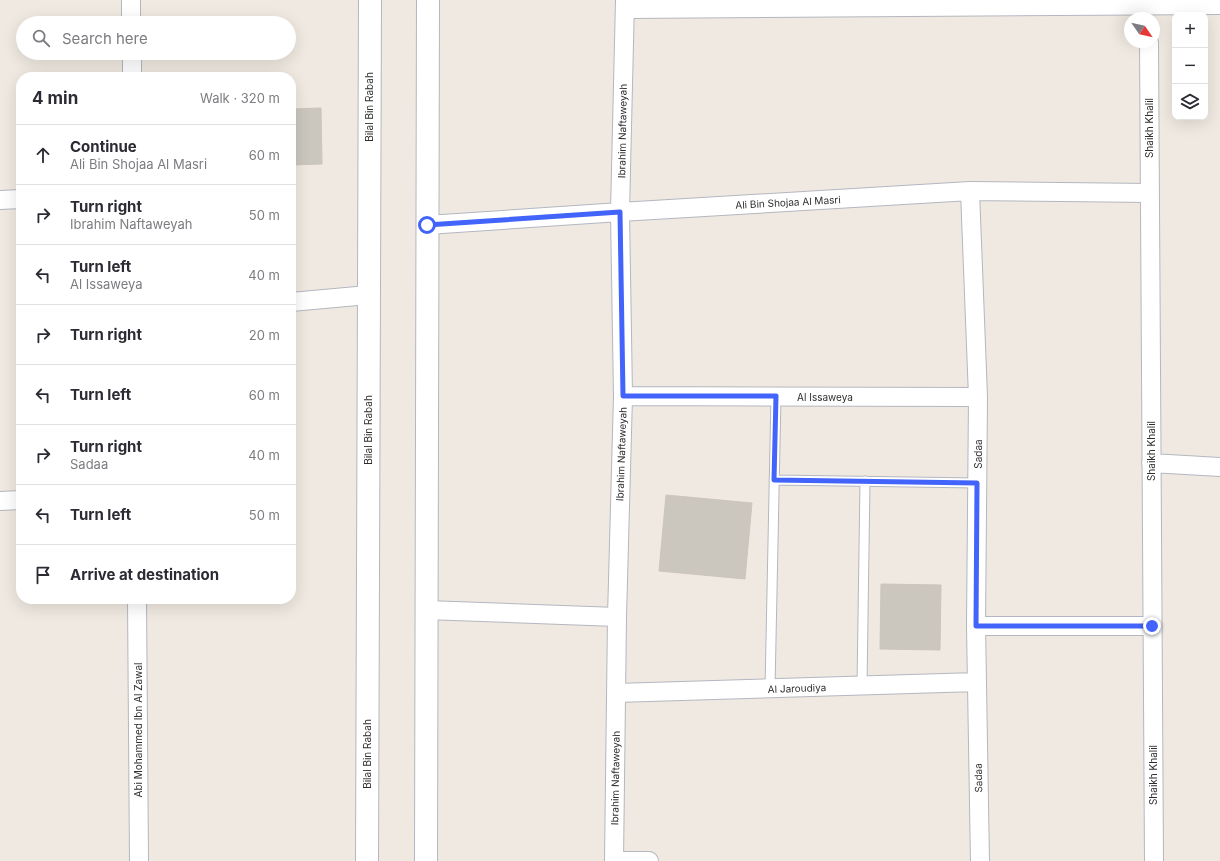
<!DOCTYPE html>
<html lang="en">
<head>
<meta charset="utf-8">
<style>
	:root { --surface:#fff; --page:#f2f2f3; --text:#2b2b33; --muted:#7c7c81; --line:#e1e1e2 }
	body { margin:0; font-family:Inter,sans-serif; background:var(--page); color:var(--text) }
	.controls { position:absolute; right:12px; top:12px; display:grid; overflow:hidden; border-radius:8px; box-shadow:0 4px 16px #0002 }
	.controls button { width:36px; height:36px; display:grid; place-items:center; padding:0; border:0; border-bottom:1px solid var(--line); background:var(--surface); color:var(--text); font:20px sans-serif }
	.compass { position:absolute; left:1124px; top:12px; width:36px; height:36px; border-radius:50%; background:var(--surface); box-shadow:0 4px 16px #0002; rotate:124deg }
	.stop { position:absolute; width:12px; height:12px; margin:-9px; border:3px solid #4264fb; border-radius:50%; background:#fff }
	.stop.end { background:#4264fb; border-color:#fff; box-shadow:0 1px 4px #0008 }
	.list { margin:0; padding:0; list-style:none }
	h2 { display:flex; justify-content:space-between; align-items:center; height:52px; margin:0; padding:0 16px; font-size:17px }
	h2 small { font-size:13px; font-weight:400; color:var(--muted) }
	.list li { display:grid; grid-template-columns:26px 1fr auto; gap:12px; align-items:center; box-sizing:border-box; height:60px; padding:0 16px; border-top:1px solid var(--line) }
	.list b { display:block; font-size:15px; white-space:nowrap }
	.list p { margin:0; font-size:13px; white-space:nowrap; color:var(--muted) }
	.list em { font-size:13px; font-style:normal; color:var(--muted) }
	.icon { flex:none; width:22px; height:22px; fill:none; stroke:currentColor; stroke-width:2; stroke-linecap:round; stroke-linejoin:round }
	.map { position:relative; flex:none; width:1220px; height:861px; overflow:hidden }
	.search { position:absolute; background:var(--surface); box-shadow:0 4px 16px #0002; left:16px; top:16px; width:280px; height:44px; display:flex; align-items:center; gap:10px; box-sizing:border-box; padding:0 14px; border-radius:22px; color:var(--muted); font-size:15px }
	.panel { position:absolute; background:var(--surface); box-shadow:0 4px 16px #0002; left:16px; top:72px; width:280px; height:532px; border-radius:16px }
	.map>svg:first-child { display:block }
	.building { fill:#cbc7bf; stroke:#cbc5ba }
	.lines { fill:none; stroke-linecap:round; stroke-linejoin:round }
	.service-casing { stroke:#b4b7c1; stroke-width:11 }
	.minor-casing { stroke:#b4b7c1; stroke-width:20 }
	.secondary-casing { stroke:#b4b7c1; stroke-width:24 }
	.service { stroke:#fff; stroke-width:9 }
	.minor { stroke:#fff; stroke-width:18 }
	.secondary { stroke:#fff; stroke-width:22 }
	.route { stroke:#4264fb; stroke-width:5 }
	.labels { text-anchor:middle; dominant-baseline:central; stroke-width:3.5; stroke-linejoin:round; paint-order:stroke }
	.street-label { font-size:10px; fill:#2e2e2e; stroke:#fff }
</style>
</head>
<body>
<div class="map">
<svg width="1220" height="861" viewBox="0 0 1220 861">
	<rect width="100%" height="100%" fill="#efe9e1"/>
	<path class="building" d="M321,108l1,56 -31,1v-56z
		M666,495l86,8 -7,76 -86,-8z
		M881,584l60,1 -1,65 -60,-1z"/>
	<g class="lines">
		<g class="service-casing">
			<path id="service" d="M774,480l203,3
				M862,686l3,-205
				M770,689l6,-293"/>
		</g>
		<g class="minor-casing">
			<path id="minor" d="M131,0v23
				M625,9l595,-4
				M1149,42l5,819
				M132,53v24
				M970,191l8,206 -2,229 4,235
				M0,200l21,-1
				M427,225l193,-13 350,-21 180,2
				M291,302l77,-7
				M623,396l355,1
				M1151,463l69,4
				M0,501l21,-1
				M137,599l2,262
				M426,610l191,7
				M976,626h176
				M616,693l361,-11
				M614,861l3,-244 6,-221 -3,-184 5,-212
				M614,861h35"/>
		</g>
		<g class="secondary-casing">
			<path id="secondary" d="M367,861l3,-861
				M426,861l2,-861"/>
		</g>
		<use href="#service" class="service"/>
		<use href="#minor" class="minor"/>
		<use href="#secondary" class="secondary"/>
	</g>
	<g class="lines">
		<path class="route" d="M427,225l193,-13 3,184h153l-2,84 203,3 -1,143h176"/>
	</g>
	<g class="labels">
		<g class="street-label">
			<text transform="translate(369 107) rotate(-90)">Bilal Bin Rabah</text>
			<text transform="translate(1149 128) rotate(-90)">Shaikh Khalil</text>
			<text transform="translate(622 131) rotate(-89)">Ibrahim Naftaweyah</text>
			<text transform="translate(788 202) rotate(-3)">Ali Bin Shojaa Al Masri</text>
			<text x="825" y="397">Al Issaweya</text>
			<text transform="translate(368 430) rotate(-90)">Bilal Bin Rabah</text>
			<text transform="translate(1151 451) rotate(-90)">Shaikh Khalil</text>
			<text transform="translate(621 454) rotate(-88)">Ibrahim Naftaweyah</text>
			<text transform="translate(978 454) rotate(-90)">Sadaa</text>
			<text transform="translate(797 688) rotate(-2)">Al Jaroudiya</text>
			<text transform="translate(138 730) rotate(-90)">Abi Mohammed Ibn Al Zawal</text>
			<text transform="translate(367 754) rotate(-90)">Bilal Bin Rabah</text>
			<text transform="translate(1153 775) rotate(-90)">Shaikh Khalil</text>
			<text transform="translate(615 778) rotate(-89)">Ibrahim Naftaweyah</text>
			<text transform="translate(978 778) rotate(-91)">Sadaa</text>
		</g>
	</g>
</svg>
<div class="controls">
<button>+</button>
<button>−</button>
<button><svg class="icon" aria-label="layers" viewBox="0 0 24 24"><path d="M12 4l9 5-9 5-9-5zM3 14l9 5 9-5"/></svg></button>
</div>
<svg class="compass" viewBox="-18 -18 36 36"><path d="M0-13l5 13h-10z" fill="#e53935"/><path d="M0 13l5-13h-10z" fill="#7c7c81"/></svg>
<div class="stop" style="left:427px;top:225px"></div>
<div class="stop end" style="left:1152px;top:626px"></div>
<div class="search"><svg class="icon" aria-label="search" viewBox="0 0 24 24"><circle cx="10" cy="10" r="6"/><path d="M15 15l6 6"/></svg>Search here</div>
<section class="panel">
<h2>4 min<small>Walk · 320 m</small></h2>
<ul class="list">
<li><svg class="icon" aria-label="ahead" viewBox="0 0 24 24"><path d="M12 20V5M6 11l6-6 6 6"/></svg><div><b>Continue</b><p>Ali Bin Shojaa Al Masri</p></div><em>60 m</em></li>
<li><svg class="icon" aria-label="right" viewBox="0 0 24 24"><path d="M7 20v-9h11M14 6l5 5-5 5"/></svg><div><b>Turn right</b><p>Ibrahim Naftaweyah</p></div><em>50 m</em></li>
<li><svg class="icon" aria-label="left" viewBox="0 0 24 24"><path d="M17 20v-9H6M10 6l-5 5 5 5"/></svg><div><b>Turn left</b><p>Al Issaweya</p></div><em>40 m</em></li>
<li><svg class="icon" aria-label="right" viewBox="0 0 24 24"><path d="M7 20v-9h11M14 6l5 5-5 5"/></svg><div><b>Turn right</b></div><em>20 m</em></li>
<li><svg class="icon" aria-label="left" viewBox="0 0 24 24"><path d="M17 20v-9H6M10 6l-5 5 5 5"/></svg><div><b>Turn left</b></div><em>60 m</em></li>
<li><svg class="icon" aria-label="right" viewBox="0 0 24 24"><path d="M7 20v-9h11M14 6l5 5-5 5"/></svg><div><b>Turn right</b><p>Sadaa</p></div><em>40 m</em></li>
<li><svg class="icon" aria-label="left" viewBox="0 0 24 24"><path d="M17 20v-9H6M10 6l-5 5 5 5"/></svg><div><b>Turn left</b></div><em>50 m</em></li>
<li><svg class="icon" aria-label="arrive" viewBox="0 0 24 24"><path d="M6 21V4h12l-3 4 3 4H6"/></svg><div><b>Arrive at destination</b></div></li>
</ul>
</section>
</div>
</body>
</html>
